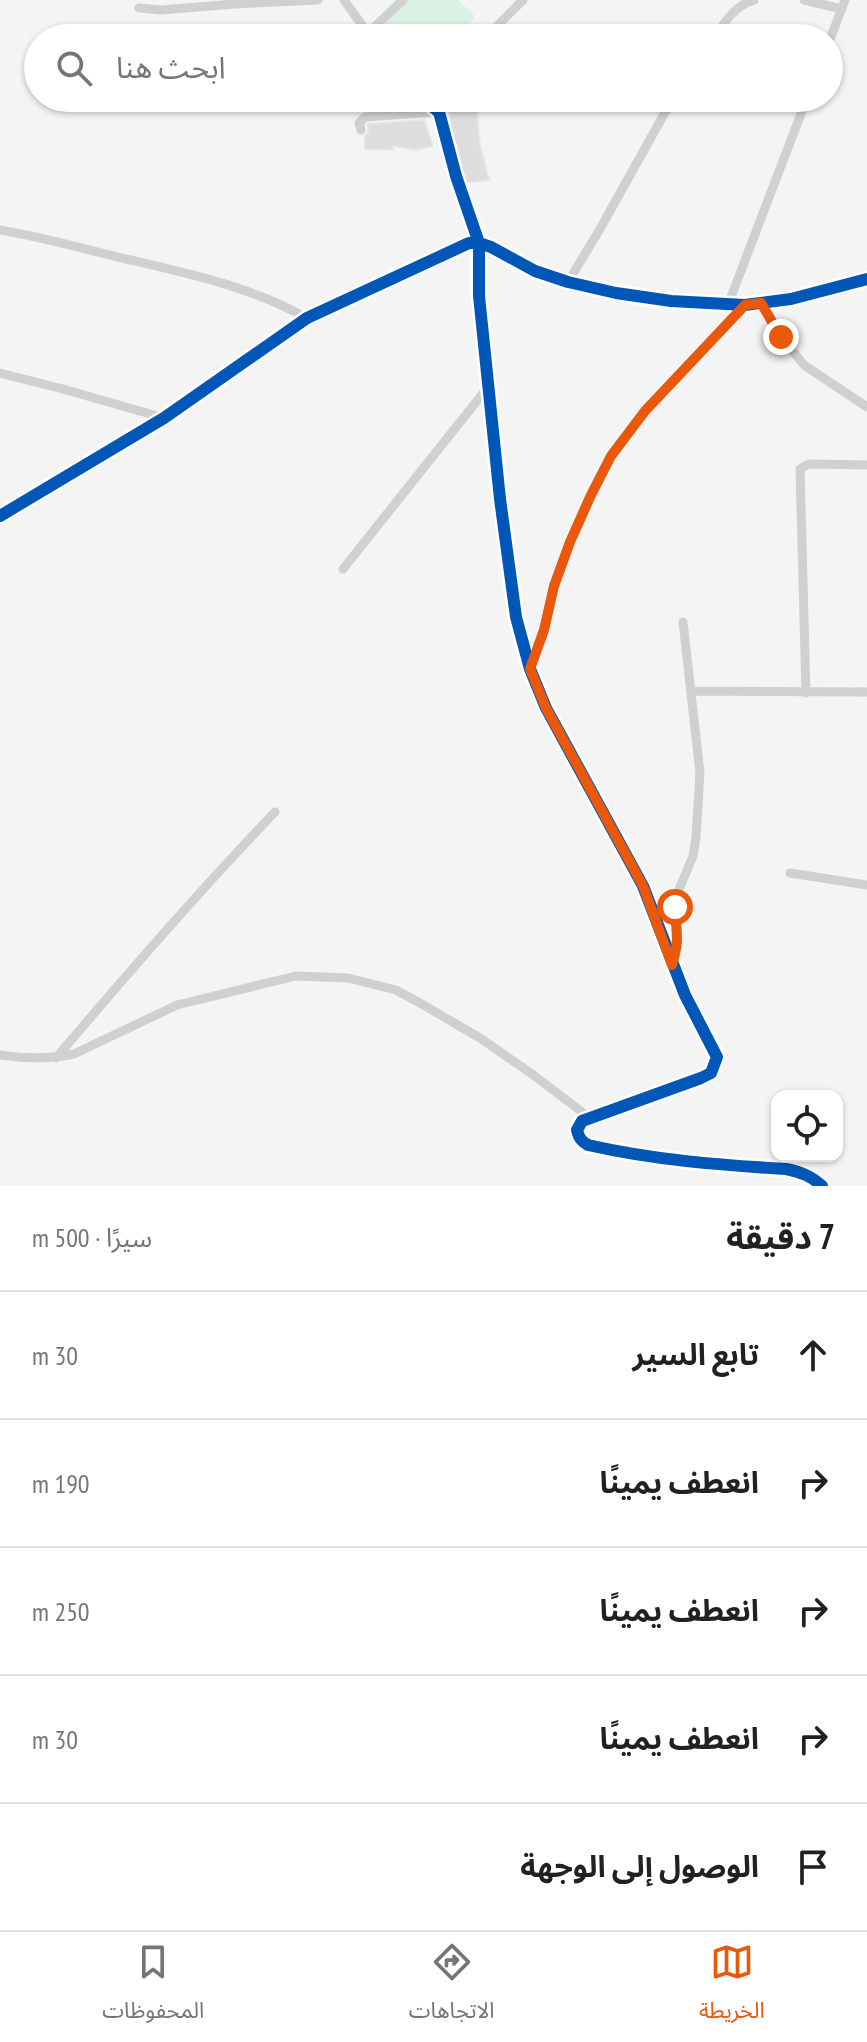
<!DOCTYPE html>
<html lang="ar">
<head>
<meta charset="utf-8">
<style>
	:root { --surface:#fff; --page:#f2f2f2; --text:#202124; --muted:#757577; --line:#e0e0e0; --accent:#ea580c }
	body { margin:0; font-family:"PT Sans Narrow","Noto Sans Arabic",sans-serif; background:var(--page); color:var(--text); direction:rtl }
	.controls { position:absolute; right:24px; bottom:24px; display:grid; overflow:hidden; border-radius:16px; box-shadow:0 2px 6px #0004 }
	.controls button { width:72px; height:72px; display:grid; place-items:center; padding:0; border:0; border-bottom:2px solid var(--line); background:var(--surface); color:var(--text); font:40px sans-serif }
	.stop { position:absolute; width:24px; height:24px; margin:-18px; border:6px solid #ea580c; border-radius:50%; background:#fff }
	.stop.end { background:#ea580c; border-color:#fff; box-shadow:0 2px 8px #0008 }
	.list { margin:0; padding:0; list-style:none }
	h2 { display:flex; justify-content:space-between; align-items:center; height:104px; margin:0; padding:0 32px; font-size:34px }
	h2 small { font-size:26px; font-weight:400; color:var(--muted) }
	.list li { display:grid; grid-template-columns:52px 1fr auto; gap:24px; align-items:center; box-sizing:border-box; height:128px; padding:0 32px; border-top:2px solid var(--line) }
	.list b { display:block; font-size:30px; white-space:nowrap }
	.list em { font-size:26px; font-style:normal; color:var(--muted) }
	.icon { flex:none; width:44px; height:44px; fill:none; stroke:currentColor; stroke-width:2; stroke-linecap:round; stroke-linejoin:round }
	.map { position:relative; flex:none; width:867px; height:1186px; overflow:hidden; direction:ltr }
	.search { position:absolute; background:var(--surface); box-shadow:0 2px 6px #0004; left:24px; right:24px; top:24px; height:88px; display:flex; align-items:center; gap:20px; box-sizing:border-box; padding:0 28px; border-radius:44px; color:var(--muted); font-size:30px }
	.sheet { height:744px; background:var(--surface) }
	nav { display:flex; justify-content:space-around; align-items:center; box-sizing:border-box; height:112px; border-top:2px solid var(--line); background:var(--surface); font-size:22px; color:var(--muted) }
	nav a { display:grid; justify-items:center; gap:4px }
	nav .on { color:var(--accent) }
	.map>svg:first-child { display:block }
	.green { fill:#d9f2e3 }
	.building { fill:#ddddde; stroke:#e5e6e7; stroke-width:2 }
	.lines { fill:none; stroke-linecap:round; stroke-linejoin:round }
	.street { stroke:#ced0d2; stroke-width:9 }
	.secondary { stroke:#ced0d4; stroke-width:14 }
	.cycleway-casing { stroke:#fff; stroke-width:17 }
	.cycleway { stroke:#0057b8; stroke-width:12 }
	.route { stroke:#ea580c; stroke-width:10 }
</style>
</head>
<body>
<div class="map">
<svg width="867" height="1186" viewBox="0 0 867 1186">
	<rect width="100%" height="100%" fill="#f4f4f4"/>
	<path class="green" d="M407,0h51l17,16 -2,4c-11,9 -21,22 -37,18 -8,-2 -10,-7 -19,-6l-5,6h-30l-5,-7z"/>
	<path class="building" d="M463,98h24l-10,16 3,31 9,35 -23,3 -3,-9 -13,-50 -1,-17 3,-6 9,3z
		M424,120l9,26 -17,4 -23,-4v4l-28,-1v-13l3,-3v-9z"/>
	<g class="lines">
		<path class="street" d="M344,0l26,36
			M804,0l38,9
			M139,8l22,2 74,-6 83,-4
			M368,33l35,-33
			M485,38l38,-38
			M714,38c10,-15 22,-34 40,-38
			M829,42l16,-42
			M422,98l17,14 17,64 23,67v53l21,203 16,118 14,52 16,39 97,178 42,109 32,62 -6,16 -10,5 -119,43 -5,9c2,8 4,11 11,15 66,15 131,20 198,24 15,3 25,7 36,17
			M361,130l-2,-7 6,-6 74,-5 6,-14
			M0,230c42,7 84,19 126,29 61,14 126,28 181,59
			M568,282l32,-53 73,-131
			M761,303l20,34 23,28 63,42
			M728,305l79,-207
			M0,373l63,16 101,29
			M343,569l145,-182
			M530,669l14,-39 10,-44 16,-44 21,-47 20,-39 34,-45 100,-106
			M692,691l175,1
			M806,693l-6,-224 9,-5 58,1
			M790,873l77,12
			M672,965l6,-22 -3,-36 3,-15 15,-36 3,-18 4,-65 -17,-151
			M0,1055c25,4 49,4 74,-1l103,-49 119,-29 52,2 48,12 24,13 60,35 52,36 58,44
			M56,1058c71,-84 143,-167 219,-246"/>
		<path class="secondary" d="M0,516l164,-98 143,-100 162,-75h10l12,4 44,24 33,11 48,11 55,8 74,4 46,-6 76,-20"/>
		<g class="cycleway-casing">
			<path id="cycleway" d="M422,98l17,14 17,64 23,67v53l21,203 16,118 14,52 16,39 97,178 42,109 32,62 -6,16 -10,5 -119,43 -5,9c2,8 4,11 11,15 66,15 131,20 198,24 15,3 25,7 36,17
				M0,516l164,-98 143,-100 162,-75h10l12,4 44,24 33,11 48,11 55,8 74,4 46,-6 76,-20"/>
		</g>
		<use href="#cycleway" class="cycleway"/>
	</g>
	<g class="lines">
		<path class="route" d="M675,907c1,24 5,33 -3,58l-29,-79 -97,-178 -16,-39 14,-39 10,-44 16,-44 21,-47 20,-39 34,-45 100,-106 16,-2 20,34"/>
	</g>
</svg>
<div class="controls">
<button><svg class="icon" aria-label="locate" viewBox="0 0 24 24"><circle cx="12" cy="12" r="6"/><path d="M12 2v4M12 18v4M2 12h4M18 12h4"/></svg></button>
</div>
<div class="stop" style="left:675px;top:907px"></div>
<div class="stop end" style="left:781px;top:337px"></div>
<div class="search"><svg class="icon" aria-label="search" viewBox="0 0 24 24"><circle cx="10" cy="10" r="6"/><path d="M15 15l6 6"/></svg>ابحث هنا</div>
</div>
<section class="sheet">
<h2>7 دقيقة<small>سيرًا · 500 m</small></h2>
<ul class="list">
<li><svg class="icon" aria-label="ahead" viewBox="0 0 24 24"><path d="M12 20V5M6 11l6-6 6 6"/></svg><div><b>تابع السير</b></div><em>30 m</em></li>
<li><svg class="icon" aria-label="right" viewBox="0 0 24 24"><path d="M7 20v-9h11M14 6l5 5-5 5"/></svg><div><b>انعطف يمينًا</b></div><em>190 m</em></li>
<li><svg class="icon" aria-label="right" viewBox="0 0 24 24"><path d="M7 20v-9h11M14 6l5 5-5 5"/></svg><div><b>انعطف يمينًا</b></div><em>250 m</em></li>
<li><svg class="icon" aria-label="right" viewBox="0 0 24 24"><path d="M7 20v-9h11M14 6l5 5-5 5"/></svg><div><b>انعطف يمينًا</b></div><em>30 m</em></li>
<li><svg class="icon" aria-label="arrive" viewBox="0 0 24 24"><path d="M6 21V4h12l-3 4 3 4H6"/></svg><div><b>الوصول إلى الوجهة</b></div></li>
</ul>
</section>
<nav>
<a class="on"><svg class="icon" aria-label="map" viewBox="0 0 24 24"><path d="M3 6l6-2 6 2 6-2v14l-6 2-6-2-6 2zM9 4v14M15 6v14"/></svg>الخريطة</a>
<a><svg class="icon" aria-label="directions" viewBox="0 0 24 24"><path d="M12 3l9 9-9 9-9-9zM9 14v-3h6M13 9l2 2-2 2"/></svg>الاتجاهات</a>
<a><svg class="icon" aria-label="saved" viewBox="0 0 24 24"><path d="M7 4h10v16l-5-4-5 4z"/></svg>المحفوظات</a>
</nav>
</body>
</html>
